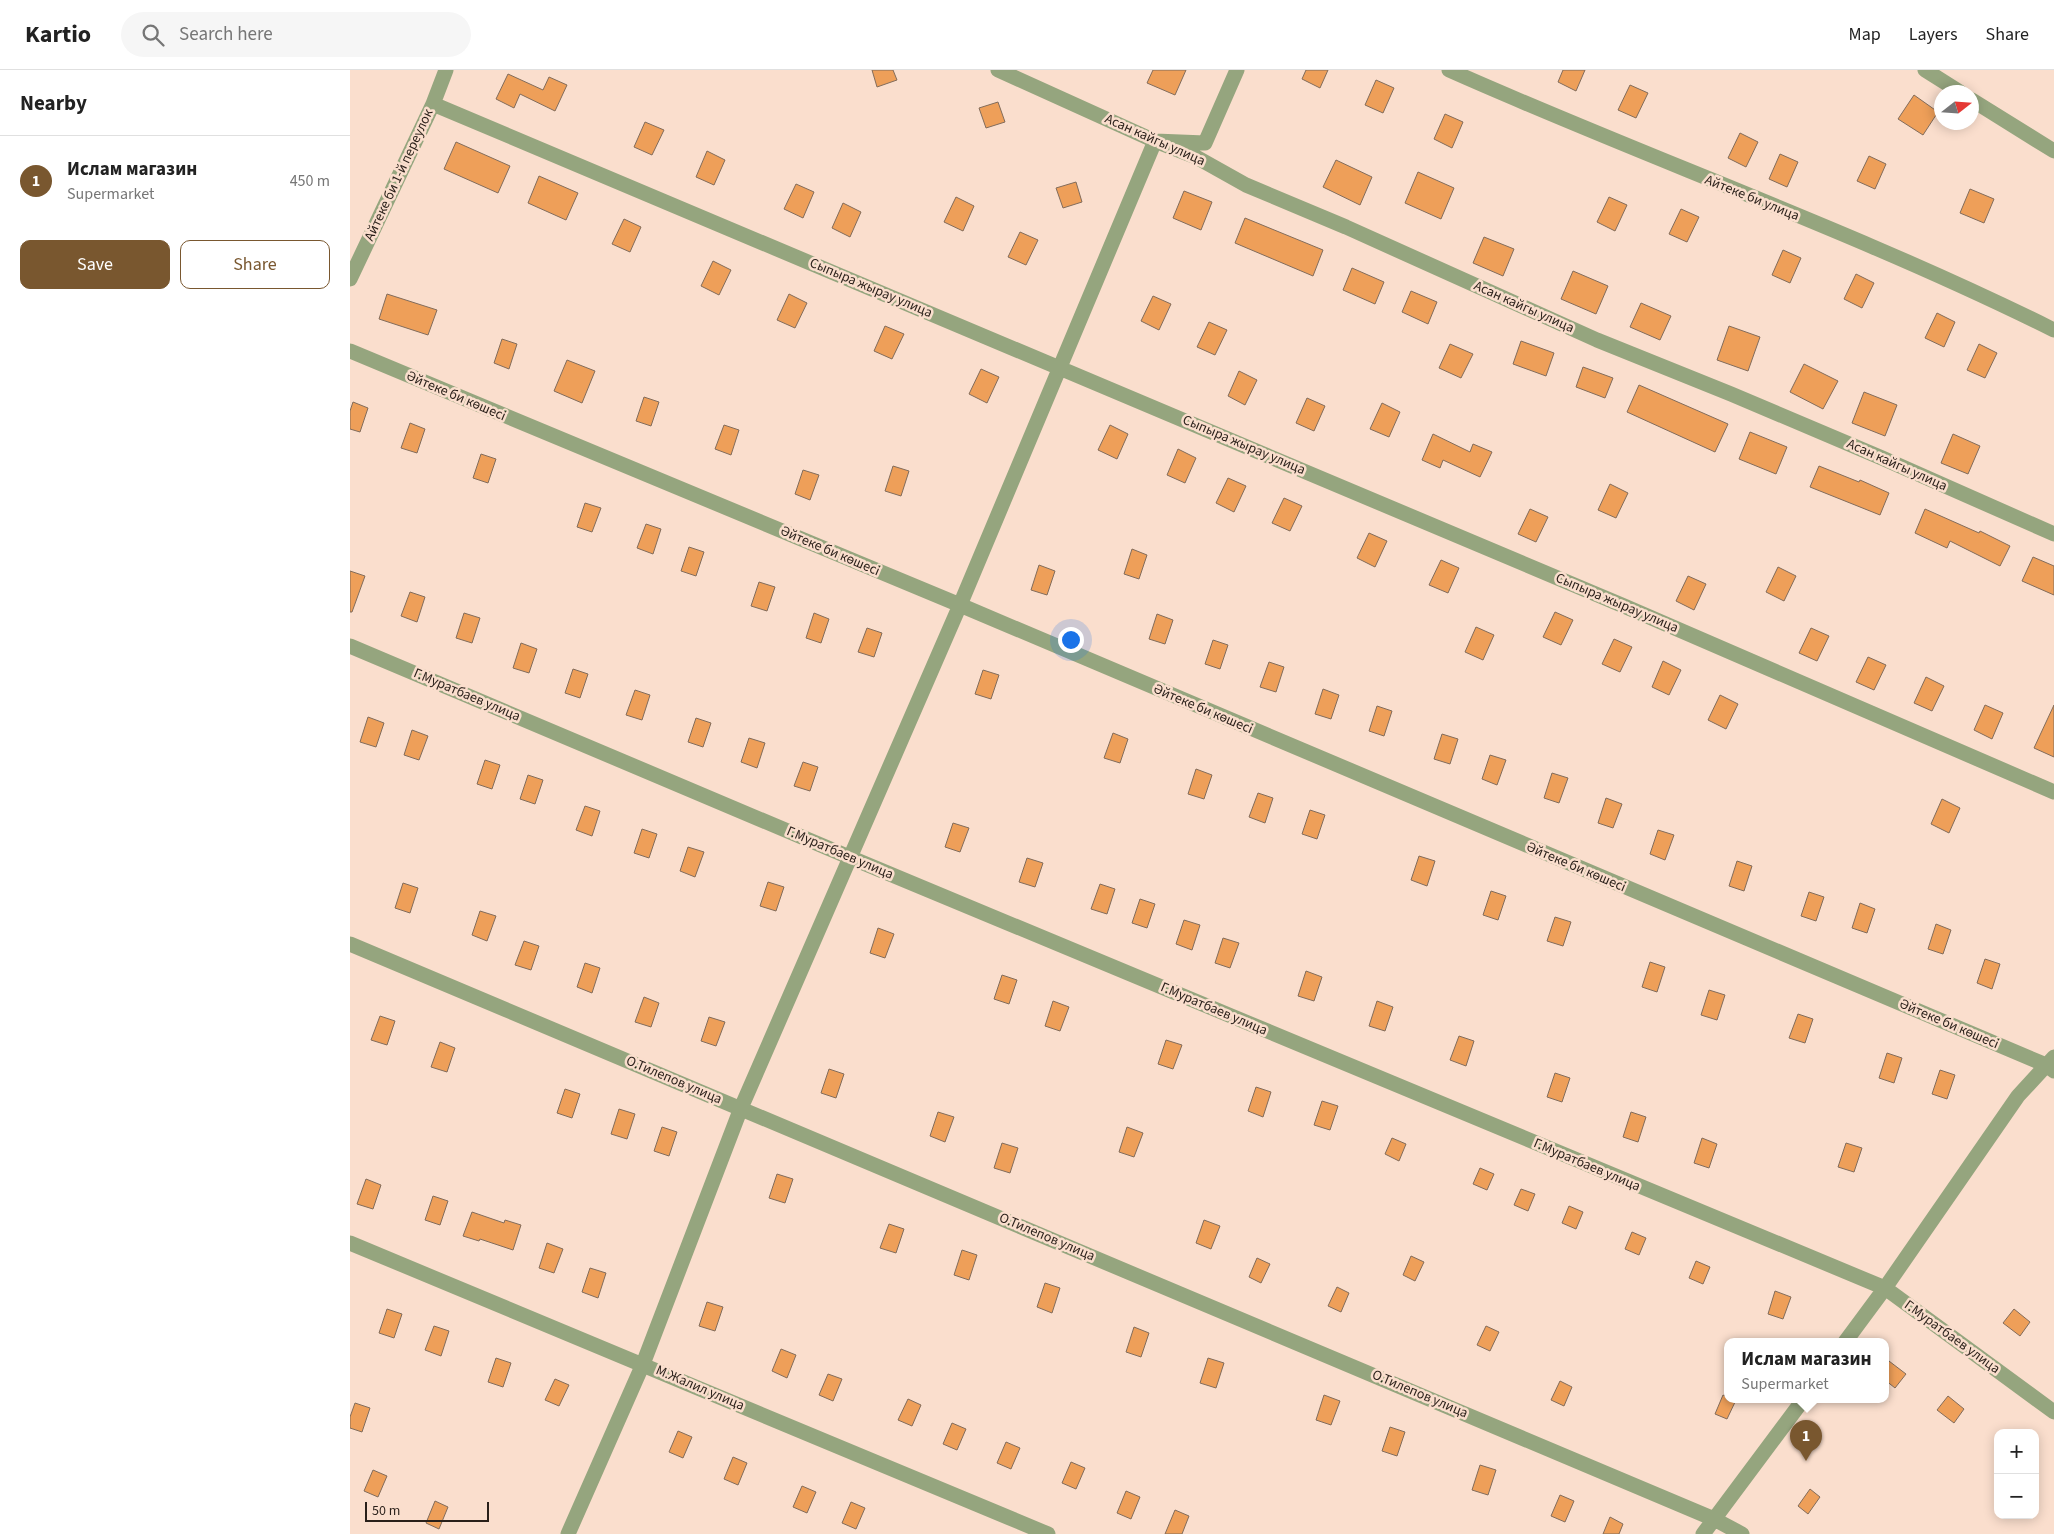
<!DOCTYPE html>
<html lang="en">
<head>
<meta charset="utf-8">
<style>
	:root { --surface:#fff; --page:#f6f6f6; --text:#222; --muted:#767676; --line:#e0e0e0; --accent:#79572f }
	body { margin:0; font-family:"Source Sans 3",sans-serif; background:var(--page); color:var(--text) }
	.controls { position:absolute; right:15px; bottom:15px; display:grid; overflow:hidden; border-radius:10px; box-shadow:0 2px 12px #0003 }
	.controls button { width:45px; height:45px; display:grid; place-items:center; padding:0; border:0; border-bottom:1px solid var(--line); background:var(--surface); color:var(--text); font:25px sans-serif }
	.compass { position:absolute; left:1584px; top:15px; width:45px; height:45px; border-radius:50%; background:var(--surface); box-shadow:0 2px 12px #0003; rotate:73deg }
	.scale { position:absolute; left:15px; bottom:12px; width:124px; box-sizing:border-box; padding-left:5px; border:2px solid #291f19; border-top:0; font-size:14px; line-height:18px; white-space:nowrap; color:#291f19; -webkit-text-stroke:4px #fadecd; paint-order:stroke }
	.you { position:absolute; left:720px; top:569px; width:18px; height:18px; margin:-12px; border:4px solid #fff; border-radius:50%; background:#1a73e8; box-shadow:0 0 0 8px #1a73e833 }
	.badge { display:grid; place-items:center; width:32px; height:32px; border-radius:50%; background:var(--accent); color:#fff; font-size:16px; font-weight:700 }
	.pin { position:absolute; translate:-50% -41px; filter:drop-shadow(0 1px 2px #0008) }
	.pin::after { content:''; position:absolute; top:26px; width:18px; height:15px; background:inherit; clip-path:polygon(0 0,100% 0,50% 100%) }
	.popup { position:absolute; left:1374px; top:1268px; width:165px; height:65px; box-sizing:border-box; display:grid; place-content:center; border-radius:10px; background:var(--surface); filter:drop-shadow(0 1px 4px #0005); font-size:16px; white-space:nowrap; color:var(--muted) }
	.popup b { font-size:19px; color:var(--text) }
	.popup::after { content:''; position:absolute; left:50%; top:100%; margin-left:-10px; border:10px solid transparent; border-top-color:var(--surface) }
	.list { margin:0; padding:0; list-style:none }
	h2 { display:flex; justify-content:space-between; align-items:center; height:65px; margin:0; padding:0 20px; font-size:21px }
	h2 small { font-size:16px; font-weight:400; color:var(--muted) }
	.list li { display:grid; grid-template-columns:32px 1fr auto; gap:15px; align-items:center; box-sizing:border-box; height:90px; padding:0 20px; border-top:1px solid var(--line) }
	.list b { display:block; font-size:19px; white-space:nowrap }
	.list p { margin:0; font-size:16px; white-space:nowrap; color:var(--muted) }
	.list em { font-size:16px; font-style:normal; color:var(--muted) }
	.actions { display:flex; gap:10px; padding:15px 20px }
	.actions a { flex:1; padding:11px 0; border:1px solid var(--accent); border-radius:10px; text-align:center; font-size:18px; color:var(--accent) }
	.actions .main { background:var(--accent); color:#fff }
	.icon { flex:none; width:28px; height:28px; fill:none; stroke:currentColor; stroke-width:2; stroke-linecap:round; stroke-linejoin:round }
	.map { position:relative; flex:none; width:1704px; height:1464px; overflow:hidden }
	header { display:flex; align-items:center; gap:30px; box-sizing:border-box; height:70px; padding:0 25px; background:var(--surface); border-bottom:1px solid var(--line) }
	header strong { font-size:24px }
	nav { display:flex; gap:28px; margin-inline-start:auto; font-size:18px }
	.search { width:350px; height:45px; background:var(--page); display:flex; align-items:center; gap:12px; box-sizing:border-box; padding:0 18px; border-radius:28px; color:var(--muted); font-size:19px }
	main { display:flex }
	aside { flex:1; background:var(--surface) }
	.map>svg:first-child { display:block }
	.building { fill:#ee9f59; stroke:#826c5b }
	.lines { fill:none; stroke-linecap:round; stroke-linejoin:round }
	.minor { stroke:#95a57e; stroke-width:15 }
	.labels { text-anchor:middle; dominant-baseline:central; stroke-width:5; stroke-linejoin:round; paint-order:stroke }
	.street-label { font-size:14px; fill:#291f19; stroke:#fadecd }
</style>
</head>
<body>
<header>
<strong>Kartio</strong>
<div class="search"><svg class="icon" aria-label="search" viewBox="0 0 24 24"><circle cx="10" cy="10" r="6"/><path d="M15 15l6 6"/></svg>Search here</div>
<nav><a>Map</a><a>Layers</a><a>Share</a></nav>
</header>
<main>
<aside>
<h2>Nearby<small></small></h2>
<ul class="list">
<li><span class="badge">1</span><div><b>Ислам магазин</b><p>Supermarket</p></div><em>450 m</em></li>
</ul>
<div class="actions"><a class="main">Save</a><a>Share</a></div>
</aside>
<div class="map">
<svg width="1704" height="1464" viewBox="0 0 1704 1464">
	<rect width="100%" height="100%" fill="#fadecd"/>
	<path class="building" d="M522,0h21l4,10 -20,7z
		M803,0h33l-11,25 -28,-12z
		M956,0h22l-8,18 -18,-9z
		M1213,0h22l-9,21 -18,-9z
		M158,4l35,16 6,-13 18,8 -12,26 -35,-17 -6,14 -18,-9z
		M1026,10l18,8 -11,25 -18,-8z
		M1280,15l18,8 -12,25 -18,-8z
		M1564,25l24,17 -15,23 -25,-16z
		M648,32l7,20 -19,6 -7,-20z
		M1095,44l18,8 -11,26 -18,-9z
		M295,52l19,8 -12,25 -18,-8z
		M1390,63l18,9 -12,25 -18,-9z
		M106,72l54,24 -12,27 -54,-24z
		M357,81l18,9 -11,25 -18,-8z
		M1430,84l18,8 -11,25 -18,-8z
		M1519,86l17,8 -11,25 -18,-8z
		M986,90l36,17 -12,28 -37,-18z
		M1068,102l36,16 -13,31 -36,-16z
		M189,106l39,17 -12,27 -38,-17z
		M726,112l6,20 -19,6 -7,-20z
		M446,114l18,8 -11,26 -19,-9z
		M1620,119l24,10 -10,24 -24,-10z
		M834,121l28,11 -11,28 -28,-12z
		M606,127l18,9 -11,25 -19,-9z
		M1259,127l18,8 -12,26 -18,-9z
		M493,133l18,9 -11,25 -18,-9z
		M1331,139l18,8 -12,25 -18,-8z
		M895,148l78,32 -10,26 -78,-33z
		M274,149l17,8 -11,25 -18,-8z
		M670,162l18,8 -12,25 -18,-8z
		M1134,167l30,12 -11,27 -30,-13z
		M1433,180l18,8 -11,25 -18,-8z
		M363,191l18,9 -12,25 -18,-9z
		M1002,198l32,14 -9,22 -32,-14z
		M1223,201l35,15 -12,28 -35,-15z
		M1506,204l18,9 -12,25 -18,-9z
		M1061,221l26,11 -9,22 -26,-12z
		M37,224l50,16 -9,25 -49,-16z
		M439,224l18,9 -12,25 -18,-8z
		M803,226l18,8 -12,26 -18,-9z
		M1291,233l30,13 -11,24 -30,-13z
		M1587,243l18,9 -11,25 -19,-9z
		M859,252l18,8 -12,25 -18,-8z
		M535,256l19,8 -12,25 -18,-8z
		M1379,256l31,11 -12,34 -31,-11z
		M152,269l15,5 -8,25 -15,-6z
		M1171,271l33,12 -8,23 -33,-12z
		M1100,274l23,10 -12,24 -22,-10z
		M1629,274l18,9 -12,25 -18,-8z
		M217,290l28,11 -13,32 -28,-12z
		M1454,294l34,17 -15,28 -33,-17z
		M1233,297l30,11 -8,20 -29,-11z
		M631,299l18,8 -12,26 -18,-9z
		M889,301l18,9 -12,25 -17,-9z
		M1289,315l89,39 -13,28 -88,-40z
		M1514,322l33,13 -12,31 -33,-13z
		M294,327l15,5 -8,24 -15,-5z
		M957,328l18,8 -11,25 -18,-8z
		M3,332l15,6 -8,24 -10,-3v-18z
		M1032,333l18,9 -11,25 -19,-8z
		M60,353l15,6 -8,24 -16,-5z
		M374,355l15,5 -8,25 -16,-6z
		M760,355l18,9 -11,25 -19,-9z
		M1400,362l37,15 -11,27 -37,-15z
		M1083,364l37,18 3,-8 19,8 -12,25 -37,-17 -3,8 -18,-8z
		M1603,364l27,12 -12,28 -27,-11z
		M828,379l18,9 -11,25 -18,-8z
		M131,384l15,5 -8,24 -15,-5z
		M543,396l16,5 -8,25 -16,-5z
		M1469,396l40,16 1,-2 29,13 -9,22 -70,-28z
		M453,400l16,5 -9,25 -15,-6z
		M878,408l18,8 -12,26 -18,-9z
		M1260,414l18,9 -12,25 -18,-8z
		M934,428l18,8 -12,25 -18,-8z
		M235,433l16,5 -9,24 -15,-5z
		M1180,439l18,8 -12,25 -18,-8z
		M1575,439l54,24 1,-2 30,15 -10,20 -50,-25 -3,7 -32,-15z
		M296,454l15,5 -8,25 -16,-6z
		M1019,463l18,8 -12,26 -18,-9z
		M339,477l15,5 -8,24 -15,-5z
		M782,479l15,6 -8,24 -15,-5z
		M1683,487l21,9v29l-32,-14z
		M1091,490l18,8 -11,25 -19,-8z
		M689,495l16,6 -8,24 -16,-5z
		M1428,497l18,9 -12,25 -18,-9z
		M0,501l15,5 -13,36h-2z
		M1338,506l18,8 -12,26 -18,-9z
		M409,512l16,5 -8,24 -16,-5z
		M60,522l15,5 -8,25 -16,-6z
		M1205,542l18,8 -12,25 -18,-8z
		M114,543l16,5 -8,25 -16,-5z
		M464,543l15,6 -8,24 -15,-5z
		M807,544l16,6 -8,24 -16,-5z
		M1126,557l18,8 -11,25 -18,-8z
		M517,558l15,5 -8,24 -16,-5z
		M1461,558l18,8 -12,25 -18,-8z
		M1264,569l18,8 -12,25 -18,-8z
		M863,570l15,5 -8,24 -15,-5z
		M171,573l16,6 -8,24 -16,-5z
		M1518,587l18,8 -12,25 -18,-8z
		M1313,591l18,9 -12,25 -17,-8z
		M919,592l15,5 -8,25 -16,-5z
		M223,599l15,5 -8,24 -15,-5z
		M633,600l16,5 -8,24 -16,-5z
		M1576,607l18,9 -12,25 -18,-8z
		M973,619l16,6 -8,24 -16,-5z
		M285,620l15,5 -8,25 -16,-5z
		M1370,625l18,9 -12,25 -18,-9z
		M1635,635l18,8 -11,26 -18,-9z
		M1704,635v52l-20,-9z
		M1027,636l15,5 -8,25 -15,-5z
		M18,647l16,6 -8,24 -16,-5z
		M346,648l15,5 -8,24 -15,-5z
		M62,660l16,6 -9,24 -15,-5z
		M763,663l15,6 -8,24 -16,-5z
		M1092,664l16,5 -8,25 -16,-5z
		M399,668l16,5 -8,25 -16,-6z
		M1140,685l16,5 -9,25 -15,-6z
		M135,690l15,5 -8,24 -15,-5z
		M453,692l15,5 -8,24 -16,-5z
		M846,699l16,6 -8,24 -16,-5z
		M1202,703l16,5 -9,25 -15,-5z
		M178,705l15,5 -8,24 -15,-5z
		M908,723l15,5 -8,25 -16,-6z
		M1256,728l16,6 -9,24 -15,-5z
		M1592,729l18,9 -11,25 -18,-9z
		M235,736l15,5 -8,25 -16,-6z
		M960,740l15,5 -8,24 -15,-5z
		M603,753l16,5 -9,24 -15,-5z
		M292,759l15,5 -8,24 -15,-5z
		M1308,760l16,5 -9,25 -15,-6z
		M338,777l16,5 -9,25 -15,-6z
		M1069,786l16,5 -8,25 -16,-6z
		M677,788l16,5 -8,24 -16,-5z
		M1387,791l15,5 -8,25 -15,-5z
		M418,812l16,5 -8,24 -16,-5z
		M53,813l15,5 -8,25 -15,-5z
		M750,814l15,5 -8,25 -16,-5z
		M1141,821l15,5 -8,24 -15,-5z
		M1459,822l15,5 -8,24 -15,-5z
		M790,829l15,5 -8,24 -15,-5z
		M1510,833l15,6 -8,24 -15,-5z
		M130,841l16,5 -9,25 -15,-6z
		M1205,847l16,5 -8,24 -16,-5z
		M834,850l16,5 -8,25 -16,-6z
		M1586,854l15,6 -8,24 -15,-5z
		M528,858l16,6 -9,24 -15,-5z
		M873,868l16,5 -9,25 -15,-5z
		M174,871l15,5 -8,24 -16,-5z
		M1635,889l15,5 -8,25 -15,-6z
		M1300,892l15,5 -8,25 -15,-5z
		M235,893l15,5 -8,25 -15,-6z
		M956,901l16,6 -8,24 -16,-5z
		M652,905l15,5 -8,24 -15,-5z
		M1359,920l16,5 -8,25 -16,-5z
		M294,927l15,6 -8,24 -16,-5z
		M703,931l16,6 -9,24 -15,-5z
		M1027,931l16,6 -8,24 -16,-5z
		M1448,944l15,5 -8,24 -16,-5z
		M30,946l15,5 -8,24 -16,-5z
		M359,947l16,5 -9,24 -15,-5z
		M1109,966l15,5 -8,25 -16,-6z
		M816,970l16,5 -9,24 -15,-5z
		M90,972l15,6 -8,24 -16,-5z
		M1537,983l15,5 -8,25 -15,-5z
		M479,999l15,5 -8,24 -15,-5z
		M1590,1000l15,5 -8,24 -15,-5z
		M1205,1003l15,5 -8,24 -15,-5z
		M906,1017l15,5 -8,25 -15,-6z
		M215,1019l15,5 -8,24 -15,-5z
		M972,1031l16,5 -8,24 -16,-5z
		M269,1039l16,5 -8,25 -16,-5z
		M588,1042l16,5 -9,25 -15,-6z
		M1281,1042l15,5 -8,25 -15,-5z
		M312,1057l15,5 -8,24 -15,-5z
		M777,1057l16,6 -9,24 -15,-5z
		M1042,1068l14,6 -7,17 -14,-7z
		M1352,1068l15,6 -8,24 -15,-5z
		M652,1073l16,5 -8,25 -16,-5z
		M1496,1073l16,5 -8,24 -16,-5z
		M1130,1098l14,6 -7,16 -14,-6z
		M427,1104l16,5 -8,24 -16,-5z
		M16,1109l15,6 -8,24 -16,-5z
		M1171,1119l14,5 -7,17 -14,-6z
		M83,1126l15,5 -8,24 -15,-5z
		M1219,1136l14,6 -7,17 -14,-6z
		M122,1142l32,11 1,-3 16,5 -8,25 -33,-11 -1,2 -16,-5z
		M854,1150l16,6 -9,23 -15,-6z
		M539,1154l15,5 -8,24 -16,-5z
		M1282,1162l14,6 -7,17 -14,-6z
		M197,1173l16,6 -9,24 -15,-5z
		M612,1180l15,5 -8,25 -15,-5z
		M1061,1186l13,6 -9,19 -12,-6z
		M907,1188l13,6 -9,19 -12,-6z
		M1346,1191l14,6 -7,17 -14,-6z
		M240,1198l16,5 -8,25 -16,-6z
		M695,1213l15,5 -8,25 -15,-6z
		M987,1217l12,6 -8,19 -13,-6z
		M1425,1221l16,6 -8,22 -15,-5z
		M357,1232l16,5 -8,24 -16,-5z
		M37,1239l15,5 -8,24 -15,-5z
		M1664,1239l16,13 -10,14 -17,-13z
		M84,1256l15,5 -8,25 -16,-6z
		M1136,1256l13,6 -9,19 -13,-6z
		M784,1257l15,6 -8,24 -15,-5z
		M431,1279l15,6 -9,23 -15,-7z
		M146,1288l15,5 -8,24 -15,-5z
		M858,1288l16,5 -8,25 -16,-5z
		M1535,1288l21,16 -11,14 -10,-8z
		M478,1304l14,5 -9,22 -14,-6z
		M205,1309l14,6 -10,21 -14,-6z
		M1210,1311l12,6 -8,19 -13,-6z
		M974,1325l16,6 -9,24 -15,-5z
		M1373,1325l4,2v3h9l-9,19 -12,-5z
		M1598,1326l16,13 -10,14 -17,-13z
		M558,1329l13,6 -9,21 -14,-6z
		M5,1333l15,5 -8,24 -12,-4v-11z
		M602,1353l14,6 -9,21 -14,-6z
		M1040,1357l15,5 -8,24 -15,-5z
		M328,1361l14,6 -9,21 -14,-6z
		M656,1372l14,6 -9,21 -14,-6z
		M383,1387l14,6 -9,22 -14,-6z
		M721,1392l14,6 -9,21 -14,-6z
		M1130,1395l16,5 -8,25 -16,-5z
		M23,1400l14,6 -9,21 -14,-6z
		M452,1416l14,6 -9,21 -14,-6z
		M1460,1419l10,8 -12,17 -10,-8z
		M776,1421l14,6 -9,22 -14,-6z
		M1210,1425l14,6 -9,21 -14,-6z
		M85,1431l13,6 -9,22 -13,-6z
		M501,1432l14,6 -9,21 -14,-6z
		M825,1440l14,6 -7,18h-17z
		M1260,1447l13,7 -4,10h-16z"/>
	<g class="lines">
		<path class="minor" d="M648,0l157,71 41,16 50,28 100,42 251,113 134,54 151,64 172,76
			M1099,0c200,89 408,162 605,260
			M1575,0l35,22
			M1622,30l82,51
			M83,34l1191,502 430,186
			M0,209l83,-175 13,-34
			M0,281l610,254 1086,460 8,6
			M0,576l499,211 1036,431 169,124
			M0,874l1364,575 28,15
			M0,1173l698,291
			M1495,1272l40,-54 133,-192 36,-39
			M218,1464l75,-170 98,-256 219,-503 195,-464 50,2 32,-73
			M1353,1464l100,-134"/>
	</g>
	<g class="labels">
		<g class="street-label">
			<text transform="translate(805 70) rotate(24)">Асан кайгы улица</text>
			<text transform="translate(49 105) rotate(-65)">Айтеке би 1-й переулок</text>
			<text transform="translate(1402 128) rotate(22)">Айтеке би улица</text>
			<text transform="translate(521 218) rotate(23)">Сыпыра жырау улица</text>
			<text transform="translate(1174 237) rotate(24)">Асан кайгы улица</text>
			<text transform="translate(106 326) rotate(23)">Әйтеке би көшесі</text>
			<text transform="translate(894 375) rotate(23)">Сыпыра жырау улица</text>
			<text transform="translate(1547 395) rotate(24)">Асан кайгы улица</text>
			<text transform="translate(480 481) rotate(23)">Әйтеке би көшесі</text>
			<text transform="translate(1267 533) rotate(23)">Сыпыра жырау улица</text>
			<text transform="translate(117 625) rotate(23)">Г.Муратбаев улица</text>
			<text transform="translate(853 639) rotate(23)">Әйтеке би көшесі</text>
			<text transform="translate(490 783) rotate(23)">Г.Муратбаев улица</text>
			<text transform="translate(1226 797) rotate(23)">Әйтеке би көшесі</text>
			<text transform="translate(864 939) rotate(23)">Г.Муратбаев улица</text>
			<text transform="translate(1599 954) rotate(23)">Әйтеке би көшесі</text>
			<text transform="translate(324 1010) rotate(23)">О.Тилепов улица</text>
			<text transform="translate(1237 1095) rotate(23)">Г.Муратбаев улица</text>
			<text transform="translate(697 1167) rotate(23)">О.Тилепов улица</text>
			<text transform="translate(1602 1267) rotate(36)">Г.Муратбаев улица</text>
			<text transform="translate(350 1318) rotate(23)">М.Жалил улица</text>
			<text transform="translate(1070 1324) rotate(23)">О.Тилепов улица</text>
		</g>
	</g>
</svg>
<div class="controls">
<button>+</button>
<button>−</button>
</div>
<svg class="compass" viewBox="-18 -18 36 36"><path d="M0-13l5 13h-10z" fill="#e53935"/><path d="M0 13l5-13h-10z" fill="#767676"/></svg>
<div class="scale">50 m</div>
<div class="you"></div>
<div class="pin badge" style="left:1456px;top:1391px">1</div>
<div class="popup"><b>Ислам магазин</b>Supermarket</div>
</div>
</main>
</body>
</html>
